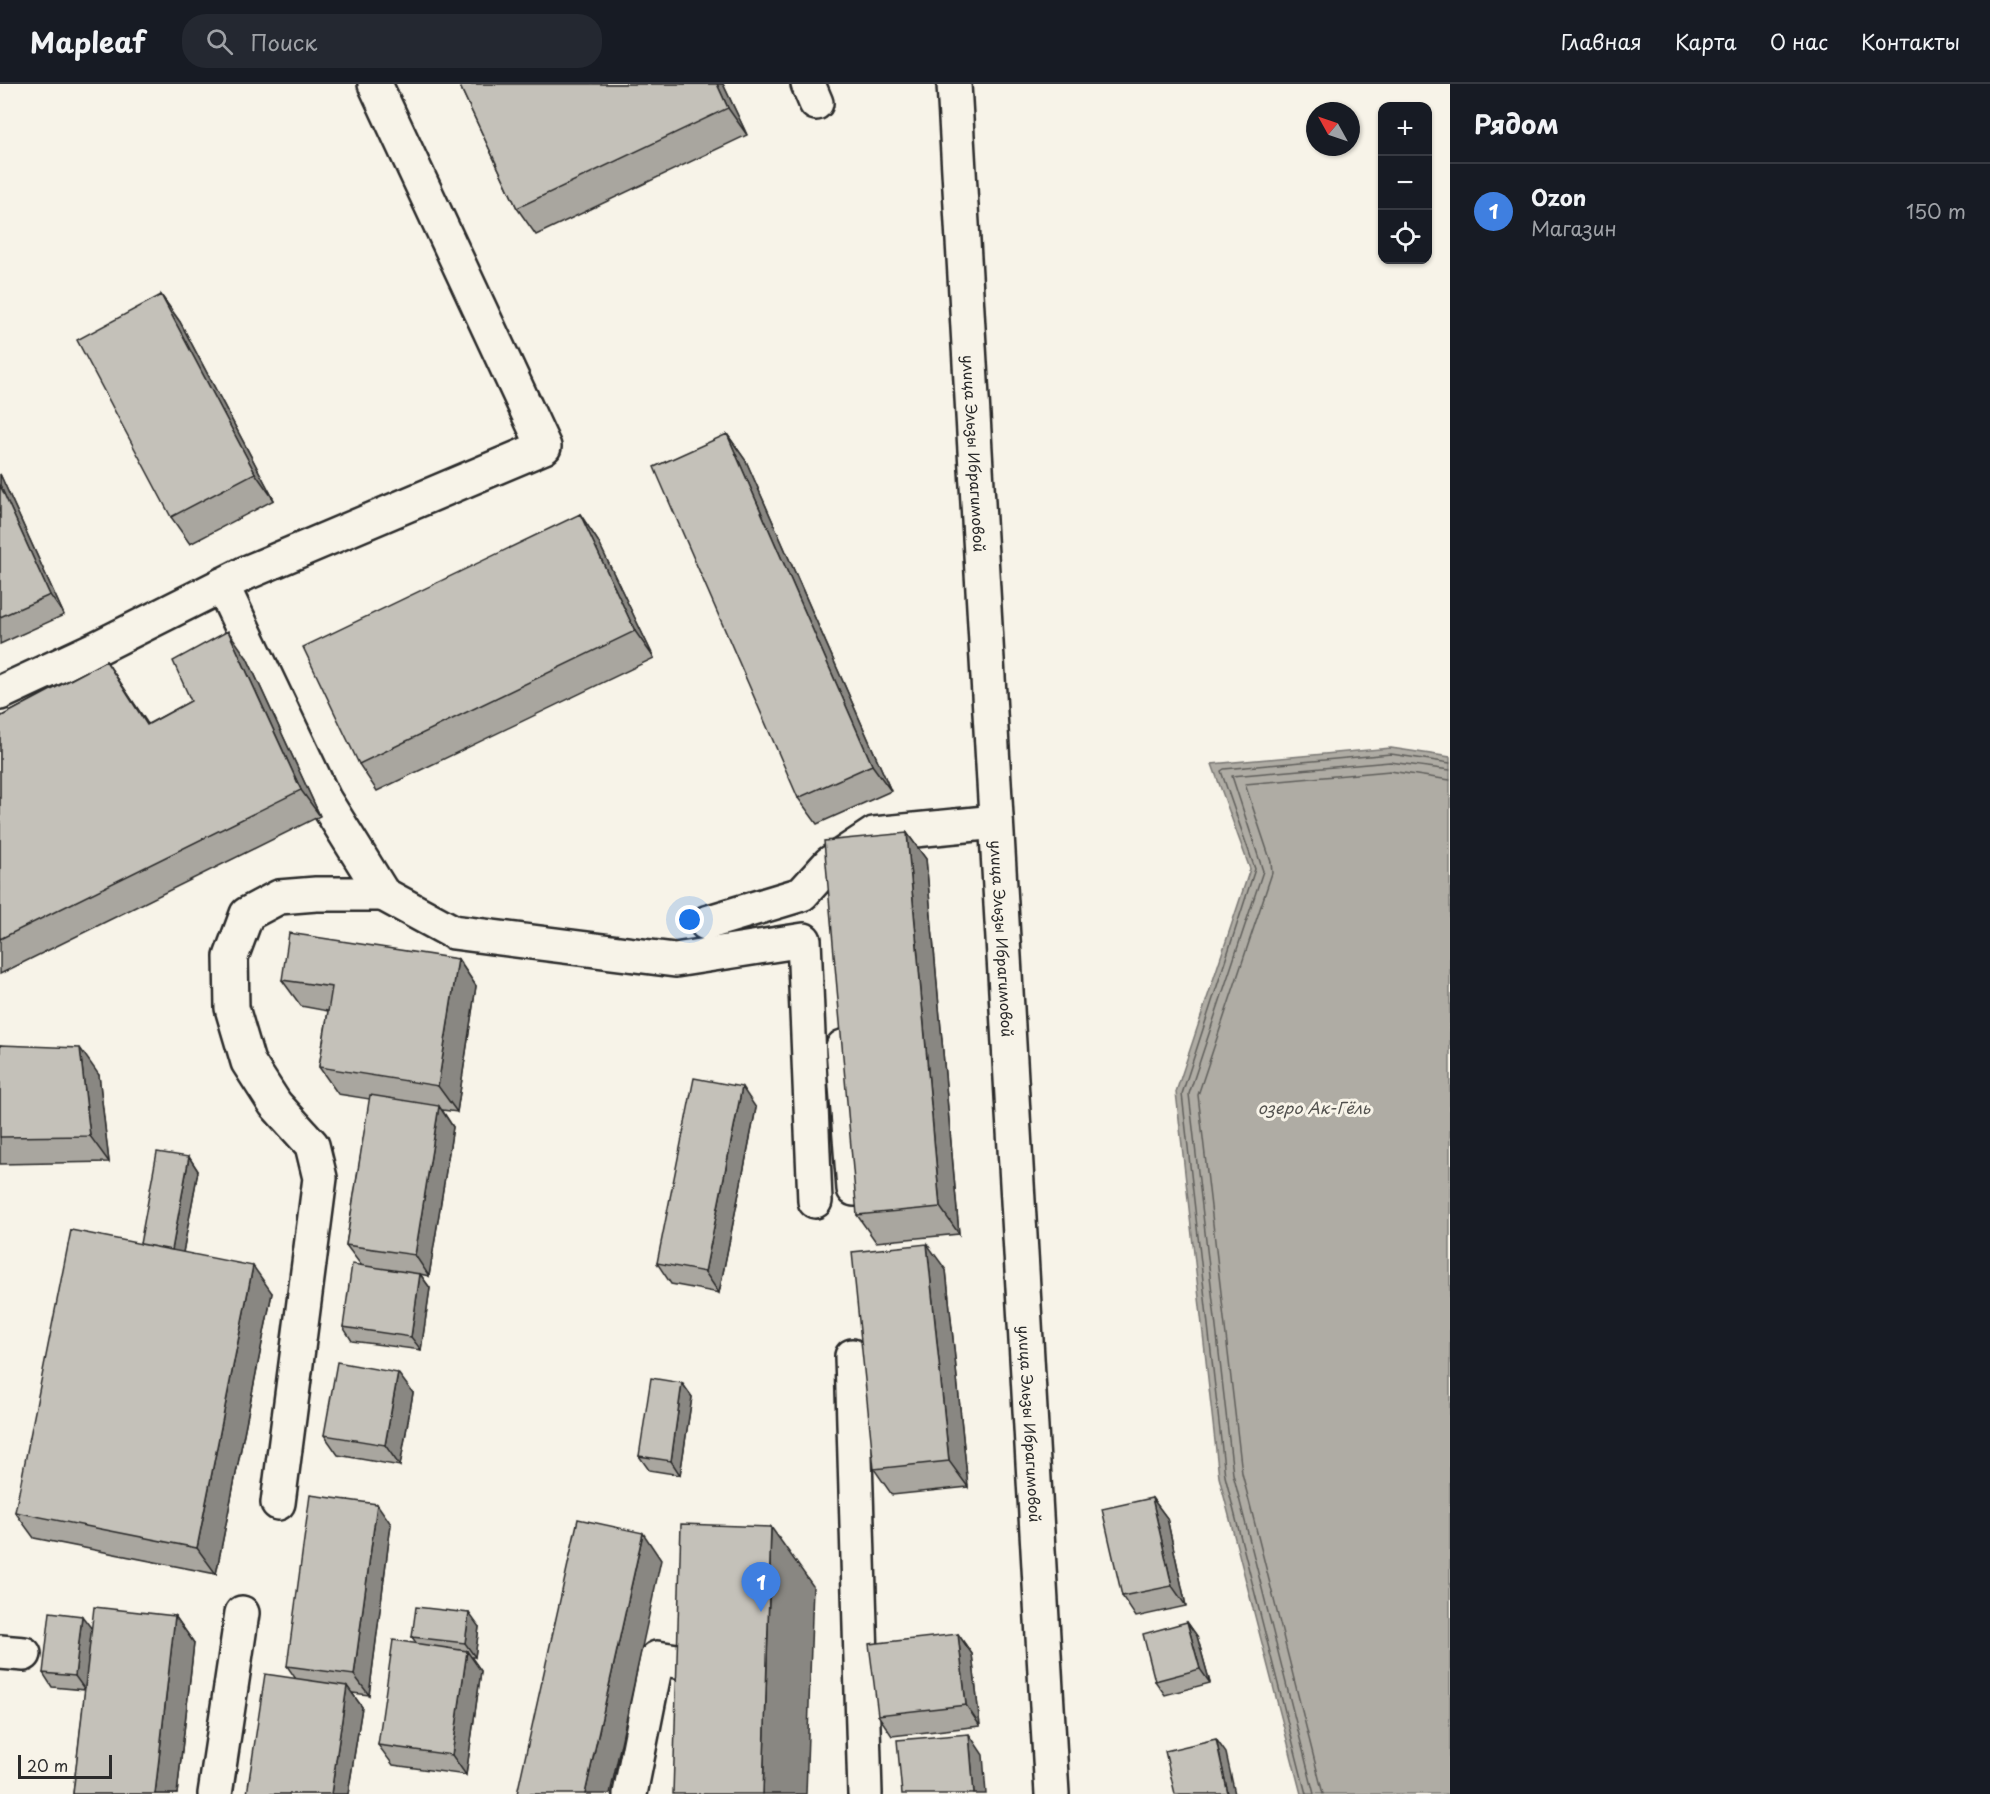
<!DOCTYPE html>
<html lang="ru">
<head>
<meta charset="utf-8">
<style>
	:root { --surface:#171b24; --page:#242831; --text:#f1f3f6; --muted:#9ea1a6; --line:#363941; --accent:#0b8043 }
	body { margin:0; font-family:"Playpen Sans",sans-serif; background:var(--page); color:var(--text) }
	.controls { position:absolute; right:18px; top:18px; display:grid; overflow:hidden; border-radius:12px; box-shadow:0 2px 4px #0004 }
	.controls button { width:54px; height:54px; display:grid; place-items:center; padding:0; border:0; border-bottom:2px solid var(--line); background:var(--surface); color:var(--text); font:30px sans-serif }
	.compass { position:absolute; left:1306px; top:18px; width:54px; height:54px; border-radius:50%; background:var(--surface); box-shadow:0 2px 4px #0004; rotate:310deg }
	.scale { position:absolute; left:18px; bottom:15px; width:94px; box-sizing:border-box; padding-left:6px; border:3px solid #2b2b2b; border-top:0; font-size:16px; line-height:21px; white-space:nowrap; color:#2b2b2b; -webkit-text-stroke:4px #f7f3e8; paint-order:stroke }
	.you { position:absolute; left:690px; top:836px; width:21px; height:21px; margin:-15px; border:4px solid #fff; border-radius:50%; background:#1a73e8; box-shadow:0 0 0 9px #1a73e833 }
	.badge { display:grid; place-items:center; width:39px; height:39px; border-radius:50%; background:var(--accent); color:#fff; font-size:20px; font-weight:700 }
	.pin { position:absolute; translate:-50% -50px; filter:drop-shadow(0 2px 3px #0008) }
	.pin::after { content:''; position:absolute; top:32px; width:21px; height:18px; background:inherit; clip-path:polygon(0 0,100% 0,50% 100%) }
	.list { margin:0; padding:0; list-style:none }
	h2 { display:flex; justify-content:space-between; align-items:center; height:78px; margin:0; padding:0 24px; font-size:26px }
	h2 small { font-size:20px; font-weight:400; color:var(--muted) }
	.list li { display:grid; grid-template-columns:39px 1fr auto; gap:18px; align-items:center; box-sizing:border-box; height:96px; padding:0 24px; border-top:2px solid var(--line) }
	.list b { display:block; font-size:22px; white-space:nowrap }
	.list p { margin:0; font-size:20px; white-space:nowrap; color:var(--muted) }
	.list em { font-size:20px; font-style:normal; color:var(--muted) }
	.icon { flex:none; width:33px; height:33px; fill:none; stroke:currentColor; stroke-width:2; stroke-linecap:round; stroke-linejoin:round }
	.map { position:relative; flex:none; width:1450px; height:1710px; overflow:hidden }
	header { display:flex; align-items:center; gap:36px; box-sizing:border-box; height:84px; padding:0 30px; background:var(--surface); border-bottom:2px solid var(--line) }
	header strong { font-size:28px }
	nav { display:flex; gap:33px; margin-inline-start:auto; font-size:21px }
	.search { width:420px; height:54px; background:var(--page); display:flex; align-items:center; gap:15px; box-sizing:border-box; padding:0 21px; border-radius:24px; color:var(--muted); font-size:22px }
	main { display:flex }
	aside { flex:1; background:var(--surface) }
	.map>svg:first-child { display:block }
	.water { fill:#afaca4; stroke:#7a7874; stroke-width:1.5 }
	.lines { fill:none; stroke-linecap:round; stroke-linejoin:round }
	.shore { stroke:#605f5b; stroke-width:1.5 }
	.minor-casing { stroke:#2b2b2b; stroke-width:38 }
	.minor { stroke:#f7f3e8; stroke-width:33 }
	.wall { fill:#a9a69f; stroke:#2b2b2b; stroke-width:1.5 }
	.shaded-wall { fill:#898782; stroke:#2b2b2b; stroke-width:1.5 }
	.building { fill:#c4c1b9; stroke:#2b2b2b; stroke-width:1.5 }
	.labels { text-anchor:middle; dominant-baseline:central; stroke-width:6; stroke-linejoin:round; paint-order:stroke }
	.street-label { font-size:15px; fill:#2b2b2b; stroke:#f7f3e8 }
	.water-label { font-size:16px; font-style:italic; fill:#53524f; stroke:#f7f3e8 }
</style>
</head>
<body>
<header>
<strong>Mapleaf</strong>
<div class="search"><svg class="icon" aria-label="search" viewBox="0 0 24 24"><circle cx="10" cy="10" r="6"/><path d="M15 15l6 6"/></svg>Поиск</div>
<nav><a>Главная</a><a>Карта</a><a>О нас</a><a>Контакты</a></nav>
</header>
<main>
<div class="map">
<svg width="1450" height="1710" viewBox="0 0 1450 1710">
	<rect width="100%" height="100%" fill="#f7f3e8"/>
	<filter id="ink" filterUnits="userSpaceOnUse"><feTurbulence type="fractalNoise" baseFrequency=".0167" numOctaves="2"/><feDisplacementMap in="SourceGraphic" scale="12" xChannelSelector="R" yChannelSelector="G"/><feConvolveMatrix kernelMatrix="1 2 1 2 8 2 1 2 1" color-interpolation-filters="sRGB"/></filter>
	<g filter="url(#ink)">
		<path class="water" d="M1391,664l59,9v1037h-149l-82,-317 -43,-385 74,-223 -38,-105z"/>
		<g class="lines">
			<path class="shore" d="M1306,1710l-81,-318 -43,-382 73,-225 -34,-98 3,-2 167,-15 59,9
				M1314,1710l-81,-320 -44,-380 74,-223 -31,-95 158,-14 60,8
				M1323,1710l-81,-321 -44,-378 74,-222 -1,-11 -26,-78 145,-13 60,9"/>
			<g class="minor-casing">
				<g id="minor">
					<path d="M808,0l8,19"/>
					<path id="s1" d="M954,0l98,1710"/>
					<path d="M222,501l102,214 59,95 70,38 222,28 129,-20 11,261"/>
					<path d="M0,609l97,-45 149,-75 298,-126 -169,-363"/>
					<path d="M706,839l96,-29 28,-31 44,-29 122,-12"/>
					<path d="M843,963l11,142"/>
					<path d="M852,1272l13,438"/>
					<path d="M278,1419l42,-325 -8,-33 -37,-41 -27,-42 -16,-54 -1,-51 16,-43 32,-17 37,-3h67"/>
					<path d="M0,1568l24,2"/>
					<path d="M215,1710l27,-181"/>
					<path d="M630,1710l27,-136 47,7 -1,16"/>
				</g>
			</g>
			<use href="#minor" class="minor"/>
		</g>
		<path class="wall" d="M459,0h264l24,51 -211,100 -19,-27z
			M161,211l19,27 94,178 -84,44 -19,-27z
			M727,350l19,27 145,330 -74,33 -19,-26z
			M0,390l64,141 -64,29z
			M580,430l18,27 56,117 -277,133 -18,-27z
			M247,574l73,158 -320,158v-257l106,-56 42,63 43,-23z
			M907,749l19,26 33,375 -83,8 -19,-27z
			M458,875l18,27 -19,126 -15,-2 11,17 -24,149 -9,-2 10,14 -9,62 -69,-9 -9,-14 18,-62 -15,-20 24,-146 -32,-5 -19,-27 9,-56 -27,-5 -19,-26z
			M0,961l99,30 10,87 -109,2z
			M756,1024l-37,185 -48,-9 -14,-21z
			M189,1073l9,14 -15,81 89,41 -56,281 -182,-36 -19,-26 125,-268z
			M946,1186l22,217 -76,8 -18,-26z
			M682,1299l10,14 -12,78 -31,-5 -10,-14z
			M413,1309l-13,73 -62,-11 -14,-20z
			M1152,1414l15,20 19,88 -50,11 -14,-21z
			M391,1440l-22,171 -17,-2 10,14 -14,87h-101l49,-115 -9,-13z
			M175,1532l19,27 -17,151h-104l12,-104 -33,-3 -9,-14 49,-44z
			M1187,1538l10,14 13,47 -45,12 -10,-14z
			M479,1543l-4,30h-4l10,14 -15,104 -73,-10 -15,-20 39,-101 -5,-7z
			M958,1550l14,20 8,72 -88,10 -14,-21z"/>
		<path class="shaded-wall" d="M717,0h6l24,51 -19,-27z
			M161,211l19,27 94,178 -19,-27z
			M727,350l19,27 145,330 -19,-26z
			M0,390l64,141 -14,-20 -50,-110z
			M580,430l18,27 56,117 -19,-27z
			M228,547l19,27 73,158 -19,-26z
			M106,577l18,27 41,63 -18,-26z
			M907,749l19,26 33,375 -19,-27z
			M458,875l18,27 -19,126 -19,-26z
			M80,964l19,27 10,87 -19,-26z
			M742,1003l14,21 -37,185 -14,-21z
			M439,1022l14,21 -24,149 -14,-21z
			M189,1073l9,14 -18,98 -9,-14z
			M927,1160l19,26 22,217 -19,-26z
			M253,1182l19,27 -56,281 -19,-26z
			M420,1190l10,14 -9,62 -10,-13z
			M398,1289l15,20 -13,73 -15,-21z
			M682,1299l10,14 -12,78 -9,-14z
			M1152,1414l15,20 19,88 -14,-20z
			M377,1420l14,20 -22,171 -15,-20z
			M771,1443l42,59 -7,208h-43z
			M643,1449l18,27 -51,234h-25z
			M469,1529l10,14 -4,30 -10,-14z
			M82,1532l10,13 -7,61 -10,-14z
			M175,1532l19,27 -17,151h-22z
			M1187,1538l10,14 13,47 -10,-14z
			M958,1550l14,20 8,72 -14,-21z
			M467,1567l14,20 -15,104 -14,-20z
			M347,1602l15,21 -14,87h-17z
			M969,1650l14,21 3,39h-12z
			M1216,1655l10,14 9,41h-7z"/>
		<path class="building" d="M459,0h258l11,24 -211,100z
			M161,211l94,178 -84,44 -94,-177z
			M727,350l145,331 -74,33 -144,-331z
			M0,401l50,110 -50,22z
			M580,430l55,117 -276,133 -56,-117z
			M228,547l73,159 -301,149v-222l106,-56 41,64 44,-24 -18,-40z
			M907,749l33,374 -83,8 -33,-374z
			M289,849l169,26 -20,127 -119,-19 13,-80 -50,-7z
			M0,961l80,3 10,88 -90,1z
			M694,994l48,9 -37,185 -48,-9z
			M370,1011l69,11 -24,149 -69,-10z
			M157,1068l32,5 -17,93 -32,-6z
			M71,1146l182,36 -56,282 -182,-36z
			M927,1160l22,217 -75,8 -22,-217z
			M352,1180l68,10 -9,63 -68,-10z
			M337,1278l61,11 -13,72 -61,-10z
			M651,1294l31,5 -11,78 -32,-5z
			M310,1411l67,9 -23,171 -67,-9z
			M1152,1414l20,88 -50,10 -20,-87z
			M578,1435l65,14 -58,261h-68z
			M681,1440l90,3 -8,267h-90z
			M94,1523l81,9 -20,178h-82z
			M416,1523l53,6 -4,30 -53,-6z
			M50,1528l32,4 -7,60 -32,-3z
			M1187,1538l13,47 -45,12 -12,-47z
			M958,1550l8,71 -88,10 -9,-71z
			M393,1556l74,11 -15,104 -74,-10z
			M265,1590l82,12 -16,108h-84z
			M969,1650l5,60h-72l-5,-54z
			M1216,1655l12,55h-53l-10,-43z"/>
	</g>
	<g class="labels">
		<g class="street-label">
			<text stroke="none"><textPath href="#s1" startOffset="370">улица Эльзы Ибрагимовой</textPath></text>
			<text stroke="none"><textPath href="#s1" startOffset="856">улица Эльзы Ибрагимовой</textPath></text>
			<text stroke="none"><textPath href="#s1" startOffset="1342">улица Эльзы Ибрагимовой</textPath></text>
		</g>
		<g class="water-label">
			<text x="1314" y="1023">озеро Ак-Гёль</text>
		</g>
	</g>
</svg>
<div class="controls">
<button>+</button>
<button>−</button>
<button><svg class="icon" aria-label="locate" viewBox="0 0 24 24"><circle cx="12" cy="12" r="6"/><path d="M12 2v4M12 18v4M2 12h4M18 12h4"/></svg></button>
</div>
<svg class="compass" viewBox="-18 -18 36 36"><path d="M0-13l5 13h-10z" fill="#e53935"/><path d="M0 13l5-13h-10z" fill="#9ea1a6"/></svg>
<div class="scale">20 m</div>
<div class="you"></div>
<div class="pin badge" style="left:761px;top:1528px;background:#3f7fe0">1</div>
</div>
<aside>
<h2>Рядом<small></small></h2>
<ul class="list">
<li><span class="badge" style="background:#3f7fe0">1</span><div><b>Ozon</b><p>Магазин</p></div><em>150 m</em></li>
</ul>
</aside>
</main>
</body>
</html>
